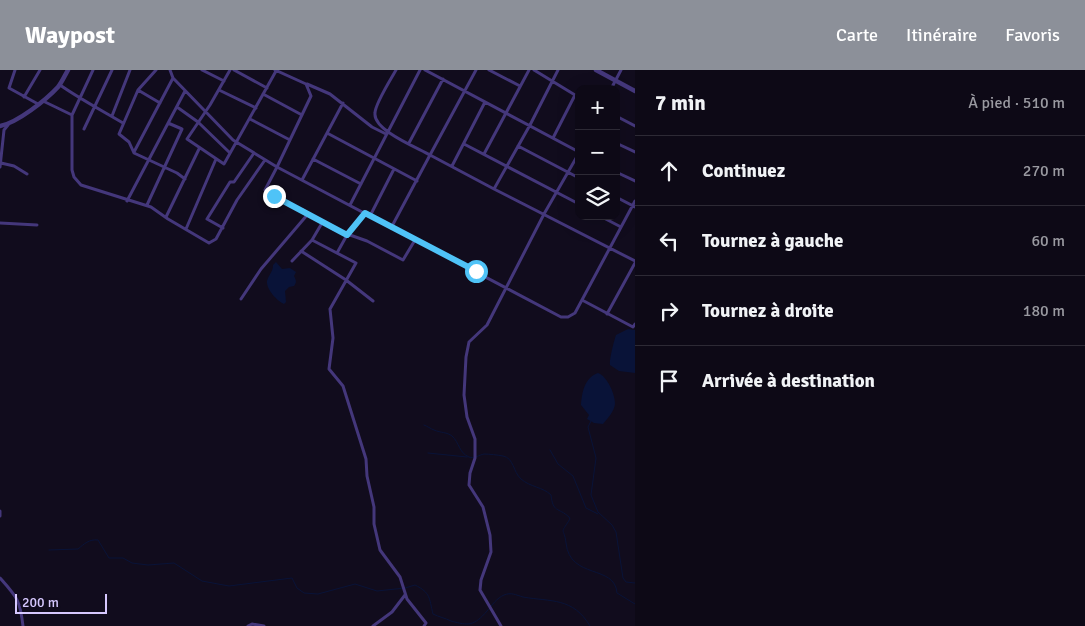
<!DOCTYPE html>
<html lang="fr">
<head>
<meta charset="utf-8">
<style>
	:root { --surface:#0d0916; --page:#16121f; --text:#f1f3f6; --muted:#9a9aa1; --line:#2d2a35; --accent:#8c9099 }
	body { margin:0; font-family:Signika,sans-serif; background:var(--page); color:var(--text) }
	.controls { position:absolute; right:15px; top:15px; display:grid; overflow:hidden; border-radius:10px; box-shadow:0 5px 20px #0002 }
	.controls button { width:45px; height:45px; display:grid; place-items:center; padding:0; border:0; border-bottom:1px solid var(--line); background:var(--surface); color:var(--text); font:25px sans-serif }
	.scale { position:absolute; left:15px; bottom:12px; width:92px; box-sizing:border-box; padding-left:5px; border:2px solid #d6c8fe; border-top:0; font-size:14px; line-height:18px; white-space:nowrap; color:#d6c8fe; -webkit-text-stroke:4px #110c1d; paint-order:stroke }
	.stop { position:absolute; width:15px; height:15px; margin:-11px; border:4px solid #4fc3f7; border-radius:50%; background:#fff }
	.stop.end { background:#4fc3f7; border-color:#fff; box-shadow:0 1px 5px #0008 }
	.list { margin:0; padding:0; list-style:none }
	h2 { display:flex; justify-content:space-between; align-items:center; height:65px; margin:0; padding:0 20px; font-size:21px }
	h2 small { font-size:16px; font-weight:400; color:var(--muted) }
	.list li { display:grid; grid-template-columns:32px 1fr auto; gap:15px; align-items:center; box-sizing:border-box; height:70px; padding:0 20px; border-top:1px solid var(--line) }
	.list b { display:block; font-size:19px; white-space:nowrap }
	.list em { font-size:16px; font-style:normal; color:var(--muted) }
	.icon { flex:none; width:28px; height:28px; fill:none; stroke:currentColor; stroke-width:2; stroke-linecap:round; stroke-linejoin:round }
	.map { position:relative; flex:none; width:635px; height:556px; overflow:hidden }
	header { display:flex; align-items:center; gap:30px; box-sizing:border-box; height:70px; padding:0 25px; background:var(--accent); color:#fff }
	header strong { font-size:24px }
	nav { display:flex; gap:28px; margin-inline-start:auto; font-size:18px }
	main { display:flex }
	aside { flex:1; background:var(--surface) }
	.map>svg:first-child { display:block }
	.water { fill:#091338 }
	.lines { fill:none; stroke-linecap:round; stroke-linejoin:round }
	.stream { stroke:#091338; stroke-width:1 }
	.minor { stroke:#44377b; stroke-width:3 }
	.tertiary { stroke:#44377b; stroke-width:4.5 }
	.route { stroke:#4fc3f7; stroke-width:6 }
</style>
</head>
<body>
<header>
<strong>Waypost</strong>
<nav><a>Carte</a><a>Itinéraire</a><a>Favoris</a></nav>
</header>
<main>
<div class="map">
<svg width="635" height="556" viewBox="0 0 635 556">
	<rect width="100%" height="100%" fill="#110c1d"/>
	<path class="water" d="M276,192l6,7 8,-1 6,4 -2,4c2,4 3,6 0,10l-5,1 -4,4 1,11 -2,2c-7,-3 -18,-15 -17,-23 2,-7 6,-9 6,-16z
		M628,259l7,1v43l-16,-2 -9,-6c-1,-5 4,-24 6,-30z
		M598,303c9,3 17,21 17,30 0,8 -8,16 -12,21l-9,-1 -7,-4 2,-4 -8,-10c1,-12 3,-27 17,-32z"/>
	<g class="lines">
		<path class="stream" d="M591,351l-3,6 8,31 -5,37 7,17 14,13 4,7 7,46 3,4 9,1
			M424,355c3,1 7,4 10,5 7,3 13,2 18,6 7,6 7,17 17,21 5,2 10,-2 15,-3 5,0 14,1 19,2 11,2 10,16 18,23 9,8 22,8 30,16 2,18 7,12 18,22l1,2c-11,17 -6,7 -4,24 4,37 49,21 51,50l18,11
			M550,380l8,14 15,12 13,32 12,6
			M428,383l39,4
			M49,480l29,-1c6,-5 11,-10 20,-9l11,18h14l9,5 16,2 26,-2 28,18 27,5 63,-8 5,10 7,5 14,1 37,-10 22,7 28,-3 10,-3c16,8 14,13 18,29 6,3 12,4 18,7 18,5 23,5 36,-10 5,-6 10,-13 17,-16 7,-3 12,0 19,2 28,5 50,0 67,29"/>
		<path class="minor" d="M15,0l-6,18 29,16
			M93,0l-21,45v55l2,7 7,8 70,22 17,12 41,24 7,-4 21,-39 28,-40
			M156,0l-18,20 -19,44 10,8 5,11 43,20 8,6
			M170,0l3,8 60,62 44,27 -12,23 28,17 10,3 30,19 34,12 36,19 12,-20
			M202,0l22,11
			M230,0l-20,35 -23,34 37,25 52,-93
			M234,0l33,18
			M275,0l31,14 5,12 -34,71 284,150h7l7,-4 60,-112
			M425,0l154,82
			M476,0l-46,85 64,34 36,-64 28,-55
			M489,0l31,16
			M534,0l41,25 -22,43
			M307,14l23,10 42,33 14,7
			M60,15c20,14 41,25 63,38
			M611,19l10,-19
			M138,20l22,13
			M219,20l37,18
			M263,24l39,21
			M24,27l16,-27
			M43,31l29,14
			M177,37l21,15 32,31
			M112,46l18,-46
			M616,46l19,10
			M250,49l40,21
			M84,59l28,-59
			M327,63l90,48
			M409,73l34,-64
			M616,73l19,9
			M464,74l115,60
			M518,76l61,32
			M134,82l39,-74
			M484,84l45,-84
			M313,89l48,25
			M1,93l13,3 13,8
			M452,96l33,-64
			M0,97l4,-37 4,-5
			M616,102l19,9
			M302,110l41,-77
			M494,119l141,72
			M616,127l19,10
			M127,131l58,-110
			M147,135l35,-76 -14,-6
			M350,135l70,-135
			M370,146l24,-47
			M600,146l21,11
			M166,147l33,-68
			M0,153l37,2
			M223,158l-16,-9 23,-37h4l20,-29
			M391,158l39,-73c-14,-8 -57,-25 -55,-42 0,-9 16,-34 21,-43
			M186,159l30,-70
			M312,170l44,23 -26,46 3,29 -4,31 14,17 23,73 1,17 7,31v17l6,26 20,27 7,22 19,24 -2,3
			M301,181l45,29 27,21
			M337,183l10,-18 18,-22
			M292,191l20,-21 10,-17
			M241,229l20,-30 47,-55
			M582,230l51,27 2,-3
			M607,244l28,-51
			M0,441v5
			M0,508c17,19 20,22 23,48
			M248,556l4,-2 12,2
			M373,556l19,-14 13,-17
			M501,556l-21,-36 1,-10 10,-28 -1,-17 -7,-28 -14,-22 1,-12 5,-15v-19l-8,-22 -3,-22 2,-38 3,-15 18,-17 57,-111 35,-61"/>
		<path class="tertiary" d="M596,0l39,21
			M0,56c17,-3 46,-26 58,-39 4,-5 7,-12 10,-17"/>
	</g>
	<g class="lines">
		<path class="route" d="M274,126l73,39 18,-22 111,58"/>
	</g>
</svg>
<div class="controls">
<button>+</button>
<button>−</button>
<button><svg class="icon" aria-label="layers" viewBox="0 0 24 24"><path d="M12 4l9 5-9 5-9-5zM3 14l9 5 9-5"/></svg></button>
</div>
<div class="scale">200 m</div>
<div class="stop" style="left:476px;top:201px"></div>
<div class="stop end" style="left:274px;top:126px"></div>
</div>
<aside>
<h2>7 min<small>À pied · 510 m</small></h2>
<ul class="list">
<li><svg class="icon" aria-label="ahead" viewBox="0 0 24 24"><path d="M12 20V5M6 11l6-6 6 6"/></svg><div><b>Continuez</b></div><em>270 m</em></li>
<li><svg class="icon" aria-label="left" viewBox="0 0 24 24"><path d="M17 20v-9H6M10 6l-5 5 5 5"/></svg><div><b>Tournez à gauche</b></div><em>60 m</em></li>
<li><svg class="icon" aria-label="right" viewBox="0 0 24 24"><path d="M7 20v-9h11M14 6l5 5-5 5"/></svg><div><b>Tournez à droite</b></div><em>180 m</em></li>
<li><svg class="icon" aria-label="arrive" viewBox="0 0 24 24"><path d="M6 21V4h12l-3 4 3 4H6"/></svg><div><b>Arrivée à destination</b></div></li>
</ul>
</aside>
</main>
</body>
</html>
